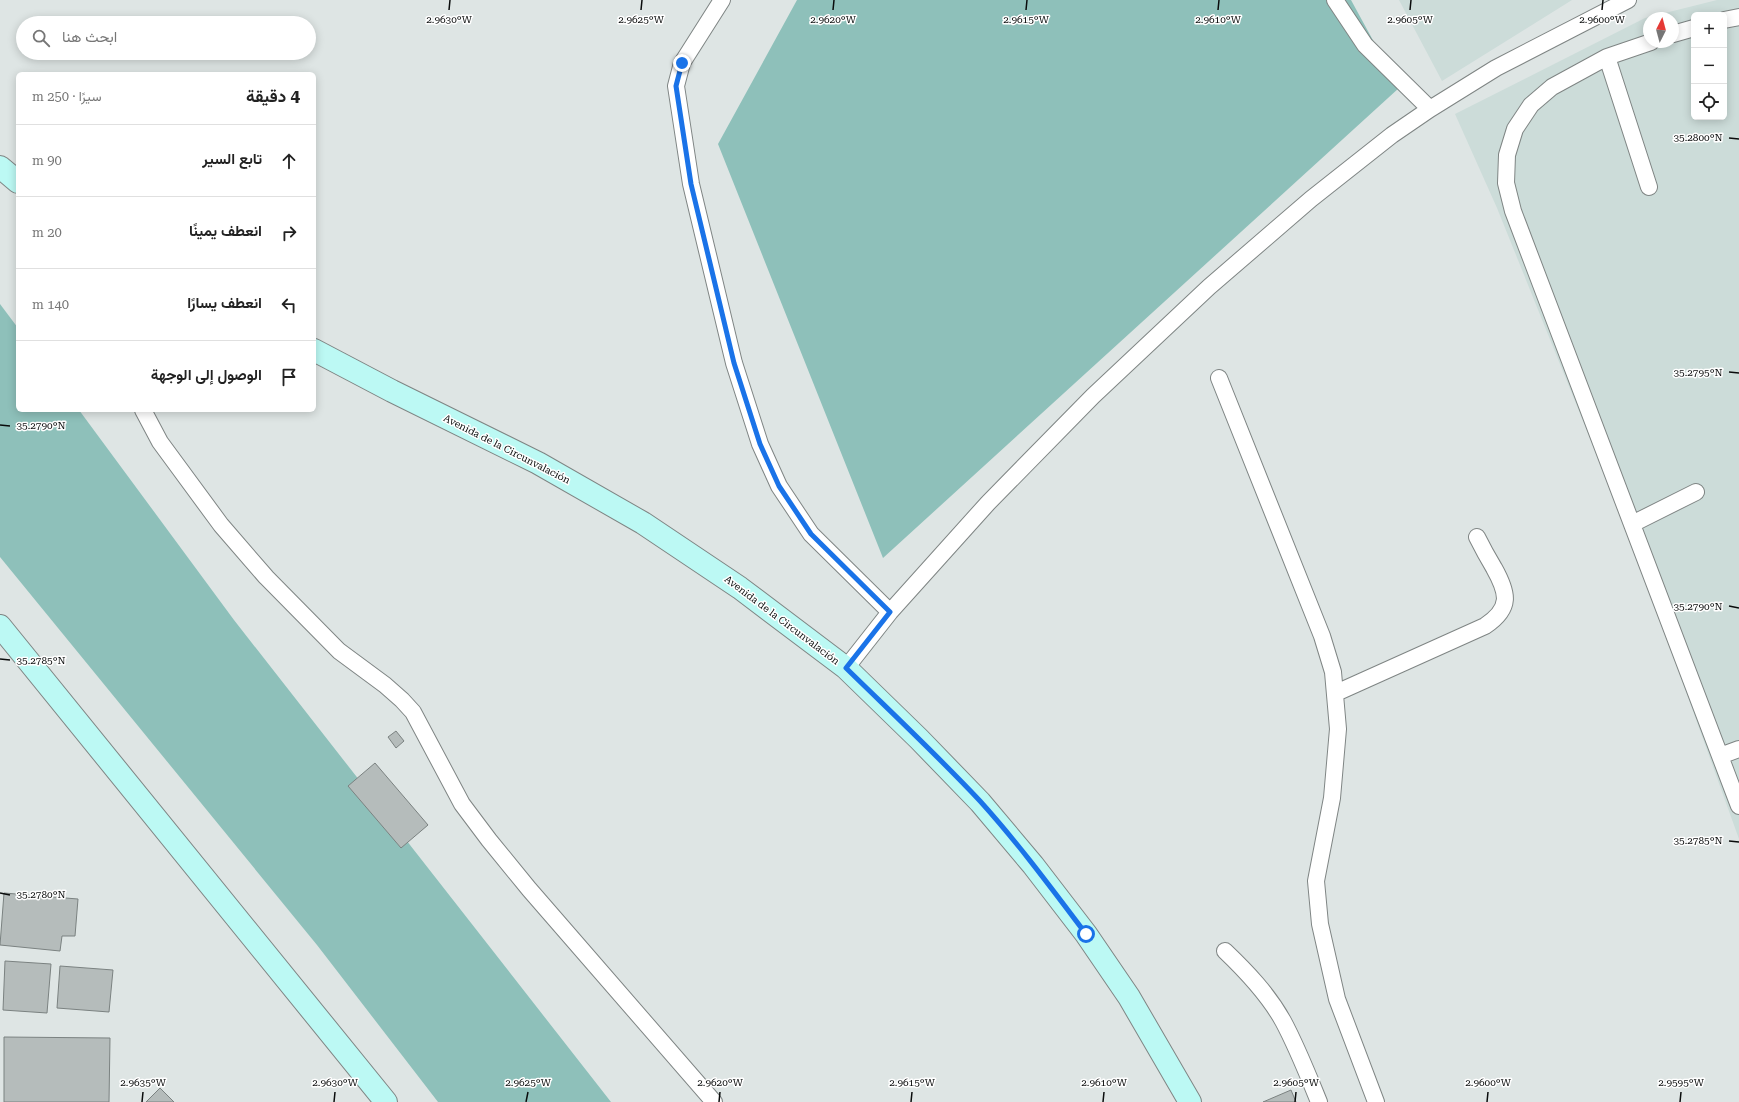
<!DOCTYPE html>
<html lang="ar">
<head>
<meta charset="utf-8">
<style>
	:root { --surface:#fff; --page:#f2f2f2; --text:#222; --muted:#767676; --line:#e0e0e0 }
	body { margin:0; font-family:"Roboto Serif",Vazirmatn,serif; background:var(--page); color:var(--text); direction:rtl }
	.controls { position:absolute; right:12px; top:12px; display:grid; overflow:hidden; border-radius:6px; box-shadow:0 2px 10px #0003 }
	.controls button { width:36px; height:36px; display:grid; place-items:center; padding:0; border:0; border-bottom:1px solid var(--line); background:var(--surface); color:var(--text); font:20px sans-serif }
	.compass { position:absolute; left:1643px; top:12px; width:36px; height:36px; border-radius:50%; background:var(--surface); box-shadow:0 2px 10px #0003; rotate:6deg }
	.stop { position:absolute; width:12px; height:12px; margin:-9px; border:3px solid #1a73e8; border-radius:50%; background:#fff }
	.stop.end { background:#1a73e8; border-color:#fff; box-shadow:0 1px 4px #0008 }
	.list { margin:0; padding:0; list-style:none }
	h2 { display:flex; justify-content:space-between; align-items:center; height:52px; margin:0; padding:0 16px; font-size:17px }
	h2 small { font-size:13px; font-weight:400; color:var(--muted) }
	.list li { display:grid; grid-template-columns:26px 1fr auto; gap:12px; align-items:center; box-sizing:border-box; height:72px; padding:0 16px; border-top:1px solid var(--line) }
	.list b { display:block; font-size:15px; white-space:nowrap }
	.list em { font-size:13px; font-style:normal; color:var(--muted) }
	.icon { flex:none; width:22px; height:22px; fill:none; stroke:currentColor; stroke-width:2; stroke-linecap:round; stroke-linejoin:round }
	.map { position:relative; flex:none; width:1739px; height:1102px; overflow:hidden; direction:ltr }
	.search { position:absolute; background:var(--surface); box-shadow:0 2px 10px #0003; left:16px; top:16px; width:300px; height:44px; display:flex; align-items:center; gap:10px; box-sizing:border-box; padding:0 14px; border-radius:22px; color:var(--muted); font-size:15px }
	.panel { position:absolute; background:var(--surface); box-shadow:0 2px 10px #0003; left:16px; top:72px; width:300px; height:340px; border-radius:6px; direction:rtl }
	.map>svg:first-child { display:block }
	.built { fill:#ccdcd9; fill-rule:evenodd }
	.green { fill:#8ec0ba }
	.building { fill:#b5bcbb; stroke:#7b8281 }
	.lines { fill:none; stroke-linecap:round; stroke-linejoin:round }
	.lane-casing { stroke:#7f8584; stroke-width:18 }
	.secondary-casing { stroke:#7f8584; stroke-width:24 }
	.lane { stroke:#fff; stroke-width:16 }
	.secondary { stroke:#bcf9f4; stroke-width:22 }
	.route { stroke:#1a73e8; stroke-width:5 }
	.ticks { fill:none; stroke:#0a0c0c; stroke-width:1.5 }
	.labels { text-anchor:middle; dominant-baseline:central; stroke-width:3; stroke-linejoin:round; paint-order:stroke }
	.street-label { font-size:10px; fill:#0a0c0c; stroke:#fff }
	.ticks-label { font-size:10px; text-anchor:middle; fill:#0a0c0c; stroke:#fff; stroke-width:3; stroke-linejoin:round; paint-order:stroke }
</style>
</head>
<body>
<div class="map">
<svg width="1739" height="1102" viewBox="0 0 1739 1102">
	<rect width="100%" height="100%" fill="#dee5e4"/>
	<path class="built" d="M1399,0h173l-130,81z
		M1717,0h22v839l-104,-289 -138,-342 -42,-94 190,-96zM1694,15h30v102h-30zM1649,18h24v24h-24z"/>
	<path class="green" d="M797,0h554l48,88 -516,470 -165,-414z
		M0,304l18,24v82h61l155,210 377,482h-173l-121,-157 -317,-388z"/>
	<path class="building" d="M396,731l8,10 -8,7 -8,-11z
		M375,763l53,62 -27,23 -53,-62z
		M4,893l74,6 -3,37h-13l-2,15 -60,-6z
		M5,961l46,3 -4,49 -44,-3z
		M60,966l53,4 -4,42 -52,-4z
		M4,1037l106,1 -1,64h-105z
		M160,1088l14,14h-28z
		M1291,1090l5,12h-33z"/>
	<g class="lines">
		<g class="lane-casing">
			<path id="lane" d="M722,0l-40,63 -6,23 15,98 43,179 26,81 19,42 32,48 79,78
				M1335,0l30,45 65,64
				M1724,20l15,-3
				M1673,34l21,-6
				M1651,42l-44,15 -55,30 -21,18 -16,24 -8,26 -1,28 7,28 226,595
				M1607,57l42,130
				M1219,378l103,258 11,36 5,57 -6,69 -16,83 4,43 17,75 39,103
				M143,410l17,32 61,83 45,52 73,74 46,34 17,15 11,12 49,92 27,36 40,49 185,213
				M1632,524l64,-32
				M846,668l44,-56 98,-109 105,-107 116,-109 102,-88 81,-64 38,-26 66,-41 132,-68
				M1336,693l149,-67c27,-18 23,-33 9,-58 -6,-10 -12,-21 -17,-31
				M1720,756l19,-7
				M1225,951c22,21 43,43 58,70 14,26 25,54 36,81"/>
		</g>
		<g class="secondary-casing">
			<path id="secondary" d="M0,167l18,15
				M314,350l78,41 146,72 105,60 97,65 106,80 73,71 61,63 53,63 53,69 43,63 61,105
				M0,626l386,476"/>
		</g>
		<use href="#lane" class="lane"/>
		<use href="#secondary" class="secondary"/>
	</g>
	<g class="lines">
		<path class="route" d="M682,63l-6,23 15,98 43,179 26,81 19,42 32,48 79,78 -44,56c45,44 91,87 134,133 38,42 72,88 106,133"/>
	</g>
	<path class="ticks" d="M449,10l1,-10M641,10l1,-10M833,10l1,-10M1026,10l1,-10M1218,10l1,-10M1410,10l1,-10M1602,10l1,-10M1729,138l10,1M1729,372l10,1M0,425l10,1M1729,606l10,2M0,659l10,1M1729,841l10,1M0,893l10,2M142,1102l1,-10M334,1102l1,-10M526,1102l2,-10M719,1102l1,-10M911,1102l1,-10M1103,1102l1,-10M1295,1102l1,-10M1487,1102l1,-10M1680,1102l1,-10"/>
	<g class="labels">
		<g class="street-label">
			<text transform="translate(507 449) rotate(27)">Avenida de la Circunvalación</text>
			<text transform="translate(782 620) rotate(37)">Avenida de la Circunvalación</text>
		</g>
	</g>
	<g class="ticks-label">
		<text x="449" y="23">2.9630°W</text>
		<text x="641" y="23">2.9625°W</text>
		<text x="833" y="23">2.9620°W</text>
		<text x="1026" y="23">2.9615°W</text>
		<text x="1218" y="23">2.9610°W</text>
		<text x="1410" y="23">2.9605°W</text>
		<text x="1602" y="23">2.9600°W</text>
		<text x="1698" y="141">35.2800°N</text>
		<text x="1698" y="376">35.2795°N</text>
		<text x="41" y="429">35.2790°N</text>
		<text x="1698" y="610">35.2790°N</text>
		<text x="41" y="664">35.2785°N</text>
		<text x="1698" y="844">35.2785°N</text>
		<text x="41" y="898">35.2780°N</text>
		<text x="143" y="1086">2.9635°W</text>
		<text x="335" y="1086">2.9630°W</text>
		<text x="528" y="1086">2.9625°W</text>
		<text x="720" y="1086">2.9620°W</text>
		<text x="912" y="1086">2.9615°W</text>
		<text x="1104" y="1086">2.9610°W</text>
		<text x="1296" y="1086">2.9605°W</text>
		<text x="1488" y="1086">2.9600°W</text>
		<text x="1681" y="1086">2.9595°W</text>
	</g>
</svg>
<div class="controls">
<button>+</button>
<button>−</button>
<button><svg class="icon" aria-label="locate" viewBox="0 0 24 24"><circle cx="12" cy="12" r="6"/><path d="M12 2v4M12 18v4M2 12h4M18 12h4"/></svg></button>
</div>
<svg class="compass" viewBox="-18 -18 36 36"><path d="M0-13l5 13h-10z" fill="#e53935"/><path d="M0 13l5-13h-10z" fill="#767676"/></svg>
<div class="stop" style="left:1086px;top:934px"></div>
<div class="stop end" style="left:682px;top:63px"></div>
<div class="search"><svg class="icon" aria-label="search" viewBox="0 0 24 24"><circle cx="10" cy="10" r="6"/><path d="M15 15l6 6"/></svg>ابحث هنا</div>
<section class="panel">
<h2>4 دقيقة<small>سيرًا · 250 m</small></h2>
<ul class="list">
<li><svg class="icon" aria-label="ahead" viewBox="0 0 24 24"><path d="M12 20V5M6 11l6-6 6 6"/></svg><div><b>تابع السير</b></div><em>90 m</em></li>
<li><svg class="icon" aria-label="right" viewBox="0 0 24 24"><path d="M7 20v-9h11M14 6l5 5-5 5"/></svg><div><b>انعطف يمينًا</b></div><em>20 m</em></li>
<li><svg class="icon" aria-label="left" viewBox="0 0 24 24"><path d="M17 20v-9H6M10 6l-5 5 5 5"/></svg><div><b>انعطف يسارًا</b></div><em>140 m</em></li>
<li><svg class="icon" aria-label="arrive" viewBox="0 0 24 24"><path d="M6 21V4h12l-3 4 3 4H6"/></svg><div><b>الوصول إلى الوجهة</b></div></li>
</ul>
</section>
</div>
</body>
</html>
